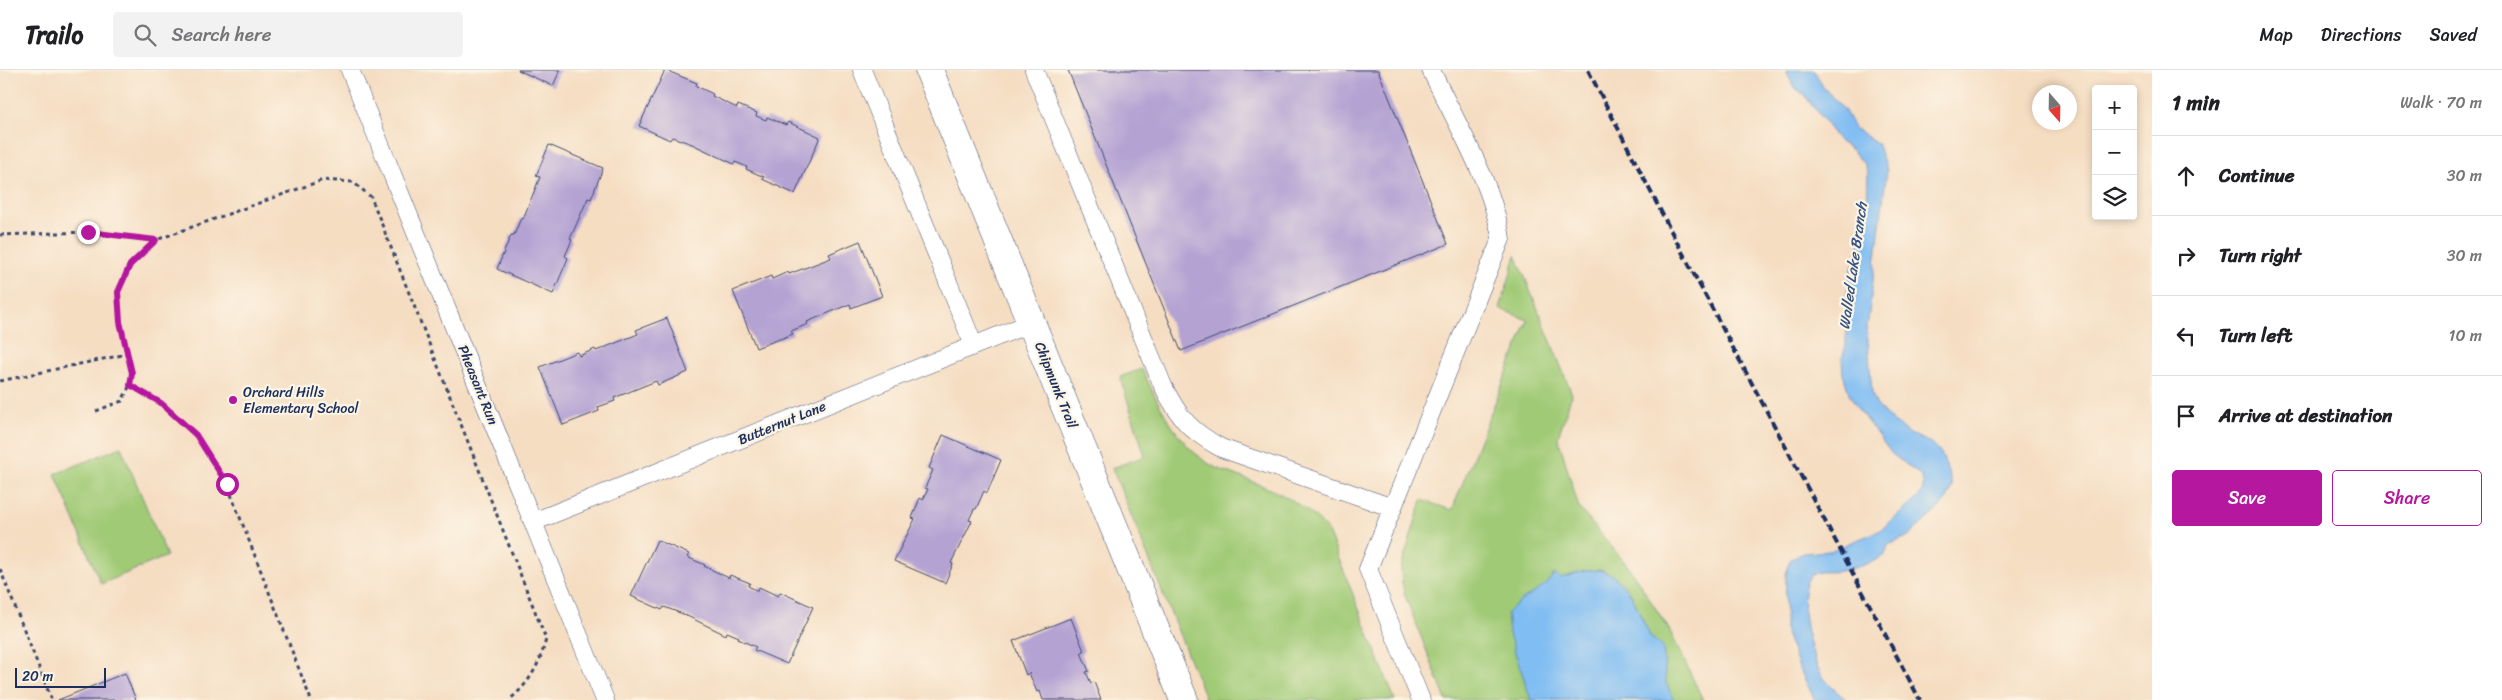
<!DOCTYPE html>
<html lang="en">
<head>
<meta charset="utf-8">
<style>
	:root { --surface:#fff; --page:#f2f2f2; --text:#202124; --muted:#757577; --line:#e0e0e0; --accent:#b5179e }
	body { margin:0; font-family:Sriracha,sans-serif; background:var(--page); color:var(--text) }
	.controls { position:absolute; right:15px; top:15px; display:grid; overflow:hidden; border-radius:5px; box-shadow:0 2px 8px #0003 }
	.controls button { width:45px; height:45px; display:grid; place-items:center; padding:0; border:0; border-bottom:1px solid var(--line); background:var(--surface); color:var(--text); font:25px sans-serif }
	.compass { position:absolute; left:2032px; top:15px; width:45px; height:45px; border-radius:50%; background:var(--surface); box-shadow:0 2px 8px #0003; rotate:160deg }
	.scale { position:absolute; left:15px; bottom:12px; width:91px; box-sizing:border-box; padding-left:5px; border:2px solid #1b2f5e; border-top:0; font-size:14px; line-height:18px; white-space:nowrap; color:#1b2f5e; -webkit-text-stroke:4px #fcf5e5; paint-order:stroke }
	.stop { position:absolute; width:15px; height:15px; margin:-11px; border:4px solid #b5179e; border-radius:50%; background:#fff }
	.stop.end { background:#b5179e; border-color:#fff; box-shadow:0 1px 5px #0008 }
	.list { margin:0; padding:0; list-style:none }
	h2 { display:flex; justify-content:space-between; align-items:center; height:65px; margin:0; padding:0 20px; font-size:21px }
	h2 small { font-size:16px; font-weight:400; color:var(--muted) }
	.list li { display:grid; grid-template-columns:32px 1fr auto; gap:15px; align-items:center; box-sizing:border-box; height:80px; padding:0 20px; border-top:1px solid var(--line) }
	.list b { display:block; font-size:19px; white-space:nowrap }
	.list em { font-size:16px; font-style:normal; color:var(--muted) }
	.actions { display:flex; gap:10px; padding:15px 20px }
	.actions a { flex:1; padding:11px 0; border:1px solid var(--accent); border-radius:5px; text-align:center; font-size:18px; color:var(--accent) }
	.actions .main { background:var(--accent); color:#fff }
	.icon { flex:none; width:28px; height:28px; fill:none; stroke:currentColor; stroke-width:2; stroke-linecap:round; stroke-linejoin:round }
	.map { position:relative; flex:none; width:2152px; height:630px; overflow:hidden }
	header { display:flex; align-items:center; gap:30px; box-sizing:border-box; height:70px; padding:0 25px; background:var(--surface); border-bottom:1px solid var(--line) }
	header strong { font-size:24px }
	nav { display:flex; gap:28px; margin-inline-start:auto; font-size:18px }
	.search { width:350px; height:45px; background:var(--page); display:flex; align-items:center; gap:12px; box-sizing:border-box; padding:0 18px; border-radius:5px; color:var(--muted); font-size:19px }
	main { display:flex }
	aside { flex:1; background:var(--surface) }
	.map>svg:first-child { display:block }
	.green { fill:#a0ca76; stroke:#5e7c6a }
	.water { fill:#80bdf3; stroke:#4e76a8 }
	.building { fill:#b4a2d3 }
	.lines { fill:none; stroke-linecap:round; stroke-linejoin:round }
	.service-casing { stroke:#3c496d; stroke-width:19 }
	.minor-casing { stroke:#3c496d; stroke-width:29 }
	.path { stroke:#3c496d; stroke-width:3; stroke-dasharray:4 4; stroke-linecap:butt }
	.service { stroke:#fff; stroke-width:18 }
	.minor { stroke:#fff; stroke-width:28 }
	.rail { stroke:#1b2f5e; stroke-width:4; stroke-dasharray:8 4; stroke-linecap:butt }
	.route { stroke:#b5179e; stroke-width:6 }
	.poi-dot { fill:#b5179e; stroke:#fcf5e5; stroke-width:2 }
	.labels { text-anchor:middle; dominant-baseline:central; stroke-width:4.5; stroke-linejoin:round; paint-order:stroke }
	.street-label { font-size:14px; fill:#1b2f5e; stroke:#fcf5e5 }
	.poi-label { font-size:14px; fill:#1b2f5e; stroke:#fcf5e5; text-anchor:start }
	.water-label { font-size:15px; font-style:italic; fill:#345283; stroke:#fcf5e5 }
</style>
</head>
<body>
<header>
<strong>Trailo</strong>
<div class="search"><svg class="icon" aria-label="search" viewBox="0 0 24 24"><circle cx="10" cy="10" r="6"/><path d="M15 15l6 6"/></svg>Search here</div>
<nav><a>Map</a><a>Directions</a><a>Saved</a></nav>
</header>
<main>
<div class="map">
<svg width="2152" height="630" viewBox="0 0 2152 630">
	<rect width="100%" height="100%" fill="#fcf5e5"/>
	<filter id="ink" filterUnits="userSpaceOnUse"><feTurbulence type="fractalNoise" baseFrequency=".02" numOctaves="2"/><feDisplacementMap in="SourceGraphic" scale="10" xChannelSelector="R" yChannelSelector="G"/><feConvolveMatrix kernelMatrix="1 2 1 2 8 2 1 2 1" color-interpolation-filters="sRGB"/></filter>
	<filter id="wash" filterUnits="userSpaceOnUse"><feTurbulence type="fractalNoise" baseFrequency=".0096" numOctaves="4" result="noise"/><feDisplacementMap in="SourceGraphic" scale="20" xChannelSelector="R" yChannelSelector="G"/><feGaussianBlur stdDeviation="1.12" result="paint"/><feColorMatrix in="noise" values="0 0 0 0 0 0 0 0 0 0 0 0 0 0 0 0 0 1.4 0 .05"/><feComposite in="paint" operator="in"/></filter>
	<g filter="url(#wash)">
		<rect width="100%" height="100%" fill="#f5ddc2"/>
		<path class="green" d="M1516,185l56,139 -14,43 21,71 49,58 41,63 34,71h-257l-41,-104 -3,-14 -1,-14 21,-68 30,10 76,-190 -28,-11z
			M1142,299c17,36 33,72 67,95 9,6 22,9 32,13 35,14 60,24 86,52l68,171h-189l-94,-232 33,-12 -25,-79z
			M121,377l46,109 -66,28 -46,-110z"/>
		<path class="water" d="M1786,0h28l9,17 22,24 9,17 23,15 10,27 -20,158 5,66 4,10 8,10 24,19 23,10 10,10 8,21 3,13 -5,12 -14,15 -26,23 -19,8 -3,10c-13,8 -31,14 -46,16 -10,2 -17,-1 -26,3 -21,12 -2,82 7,98 6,11 17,20 27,28h-32l-15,-30 -15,-39 1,-56 3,-13 4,-5 11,-4 26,-2 51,-21 37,-32 5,-9v-6l-3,-8 -28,-21 -34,-45 -8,-13 -7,-22 -1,-16 4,-12 1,-53 5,-24 15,-47 1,-49 -3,-8 -13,-15 -12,-8 -35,-46 -12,-10z
			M1600,500l13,5 18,19 20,44 12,8 3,37 8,17h-143l-22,-66 -2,-21c14,-16 36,-21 47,-39l7,4 24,-7z"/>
		<g id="blocks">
			<path class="building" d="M518,0h42l-7,16z
				M665,0l32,13 -1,3 17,8 -1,2 25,12 1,-3 19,8 -1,3 10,4 1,-3 19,8 2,-3 32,15 -25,57 -33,-15 2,-2 -18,-8 1,-2 -12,-5 -1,2 -42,-20 -20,-7 -2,3 -31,-14z
				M1068,0h310l70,174 -267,107z
				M549,75l54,23 -12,31 -3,-1 -18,41 2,1 -7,16 3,2 -15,36 -56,-25 14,-34h3l7,-17 2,1 17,-42 -4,-1z
				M860,171l22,55 -31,12 -1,-4 -43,18 1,2 -17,7 2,3 -37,14 -23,-57 38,-15 1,3 16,-7 1,2 42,-16 -2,-4z
				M667,248l21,54 -30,13 -2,-4 -42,17 1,3 -17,6 1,4 -36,14 -23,-58 37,-15 2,4 16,-7 1,2 42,-17 -2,-4z
				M943,365l58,25 -14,33 -3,-2 -8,18h-2l-5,11 3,1 -21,42 2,1 -8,19 -51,-22 21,-42 -3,-1 8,-20 3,2 5,-11 -3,-1 8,-18 -4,-2z
				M657,470l32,14 -2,3 18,8 -1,1 25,12 1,-3 20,8 -2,3 10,5 1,-4 19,9 2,-4 33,15 -26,57 -33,-14 2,-3 -18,-8 1,-2 -12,-5 -1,3 -43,-21 -19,-7 -2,3 -31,-14z
				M1071,548l13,33 -3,2 8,18 -3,1 5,11 3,-1 7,18h-58l-3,-9 -3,1 -8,-19 -3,2 -13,-34z
				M125,603l11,27h-78z"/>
		</g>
	</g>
	<g filter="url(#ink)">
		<use href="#blocks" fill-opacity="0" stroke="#3c496d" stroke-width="1"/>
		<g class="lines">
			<g class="service-casing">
				<path id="service" d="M350,0l255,630
					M862,0l112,276
					M1034,0l129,316c17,33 26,44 58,62l172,60
					M533,452l498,-199
					M1421,630l-53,-131 133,-330c-8,-56 -46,-118 -70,-169"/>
			</g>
			<g class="minor-casing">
				<path id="minor" d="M929,0l255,630"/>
			</g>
			<path class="path" d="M0,165l88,-3 68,8 167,-60 30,2 18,15 175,442c-6,25 -17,45 -37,61
				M0,311l127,-27
				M130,315l31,18 35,32 31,49 84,216
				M96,341l26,-10 8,-16 2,-12 -12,-51 -2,-30 12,-27 25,-24
				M0,499l51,129 -1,2"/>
			<use href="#service" class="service"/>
			<use href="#minor" class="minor"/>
			<path class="rail" d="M1588,0l83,161 249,469"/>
		</g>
	</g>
	<g class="lines" filter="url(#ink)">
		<path class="route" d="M88,162l68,8 -26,25 -12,27 2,30 12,51 -2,12 31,18 35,32 31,49"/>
	</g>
	<circle class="poi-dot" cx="233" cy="330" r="5"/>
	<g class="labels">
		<g class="street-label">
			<text transform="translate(478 315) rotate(68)">Pheasant Run</text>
			<text transform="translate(1056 315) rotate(68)">Chipmunk Trail</text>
			<text transform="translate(782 353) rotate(-22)">Butternut Lane</text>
		</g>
		<g class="poi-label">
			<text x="243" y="322">Orchard Hills<tspan x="243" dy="16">Elementary School</tspan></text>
		</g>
		<g class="water-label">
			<text transform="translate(1853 196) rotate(-82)">Walled Lake Branch</text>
		</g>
	</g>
</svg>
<div class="controls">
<button>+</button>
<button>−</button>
<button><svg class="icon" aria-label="layers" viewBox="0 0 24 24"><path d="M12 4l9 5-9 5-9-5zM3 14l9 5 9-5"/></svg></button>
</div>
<svg class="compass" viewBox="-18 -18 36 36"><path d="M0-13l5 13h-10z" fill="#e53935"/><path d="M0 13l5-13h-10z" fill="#757577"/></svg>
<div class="scale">20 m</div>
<div class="stop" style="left:227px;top:414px"></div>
<div class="stop end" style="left:88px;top:162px"></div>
</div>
<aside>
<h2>1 min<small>Walk · 70 m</small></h2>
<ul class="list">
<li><svg class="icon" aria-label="ahead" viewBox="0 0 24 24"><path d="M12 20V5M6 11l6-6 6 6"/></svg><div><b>Continue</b></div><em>30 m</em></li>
<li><svg class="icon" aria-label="right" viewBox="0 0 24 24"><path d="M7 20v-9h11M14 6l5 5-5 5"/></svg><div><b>Turn right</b></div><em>30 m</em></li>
<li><svg class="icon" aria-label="left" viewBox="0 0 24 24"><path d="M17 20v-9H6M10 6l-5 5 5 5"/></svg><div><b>Turn left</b></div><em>10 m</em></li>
<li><svg class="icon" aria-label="arrive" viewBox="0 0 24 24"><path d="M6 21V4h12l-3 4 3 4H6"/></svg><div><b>Arrive at destination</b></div></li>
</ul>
<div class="actions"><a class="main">Save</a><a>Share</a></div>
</aside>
</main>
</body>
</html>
